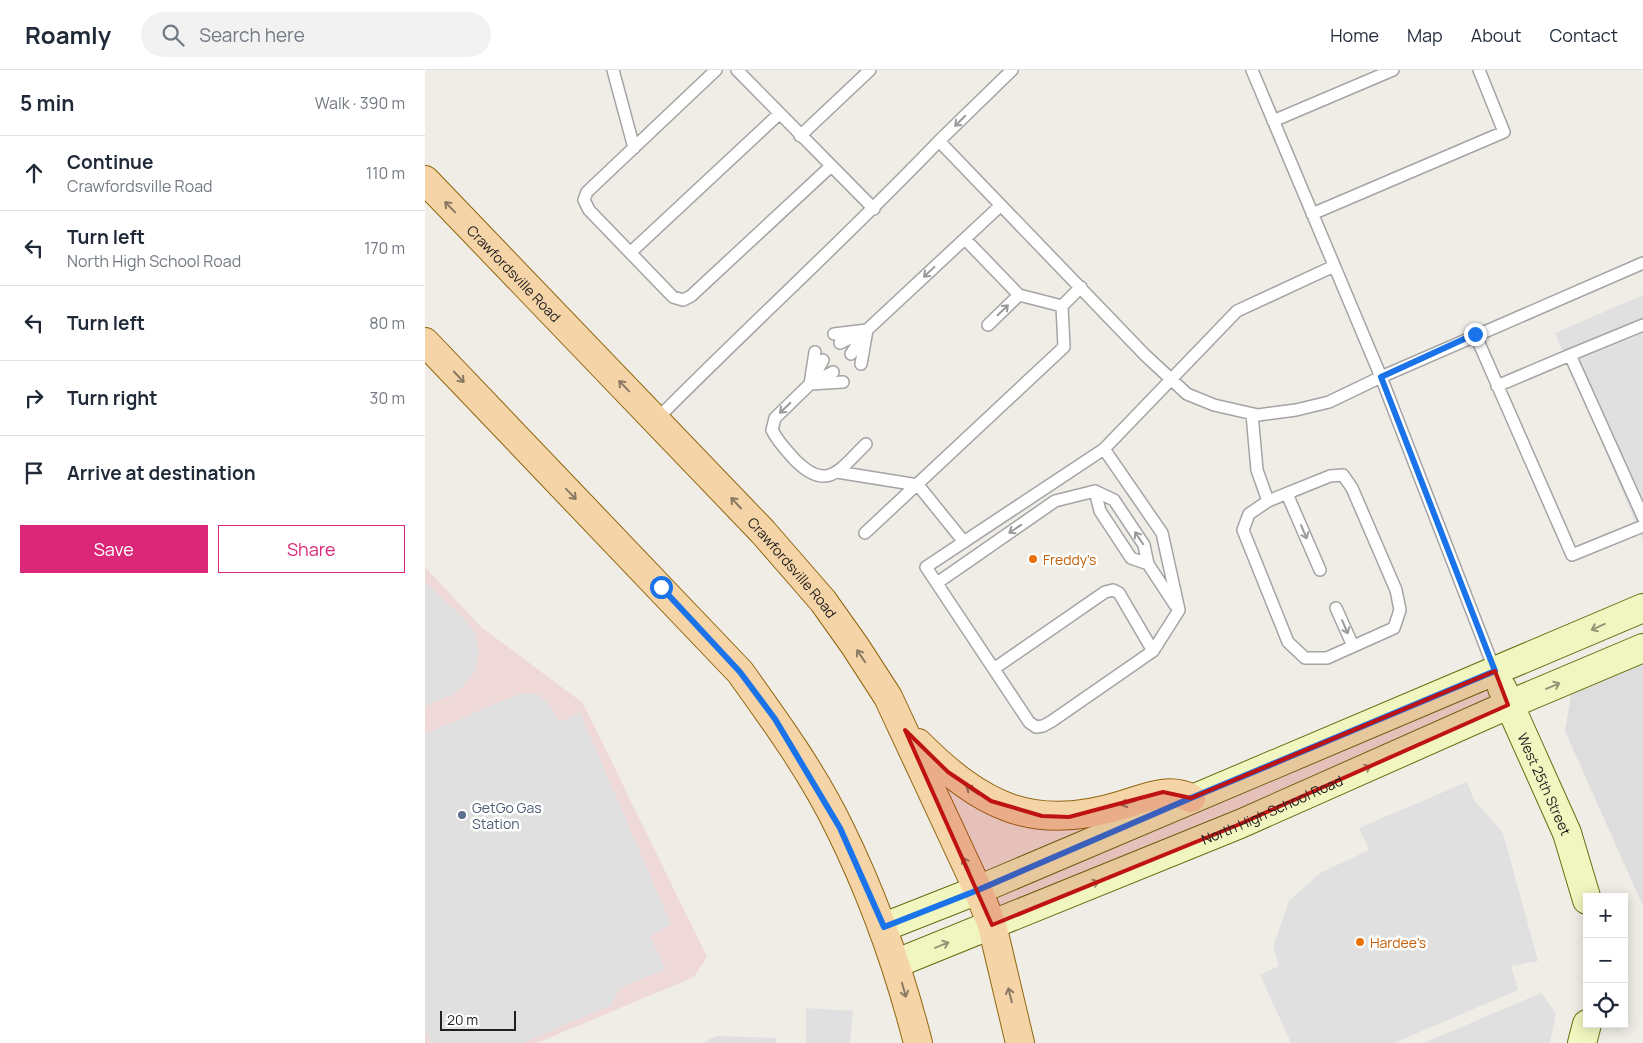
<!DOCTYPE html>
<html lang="en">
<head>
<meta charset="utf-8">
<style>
	:root { --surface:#fff; --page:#f2f2f3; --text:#1f2937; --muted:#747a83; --line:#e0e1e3; --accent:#db2777 }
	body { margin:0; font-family:Manrope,sans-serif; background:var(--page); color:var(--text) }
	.controls { position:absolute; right:15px; bottom:15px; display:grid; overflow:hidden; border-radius:0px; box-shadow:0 2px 12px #0003 }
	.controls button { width:45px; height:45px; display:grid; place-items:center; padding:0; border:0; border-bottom:1px solid var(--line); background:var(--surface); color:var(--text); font:25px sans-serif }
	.scale { position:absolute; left:15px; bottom:12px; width:76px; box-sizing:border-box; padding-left:5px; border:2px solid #202020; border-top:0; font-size:14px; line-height:18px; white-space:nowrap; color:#202020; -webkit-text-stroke:4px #fff; paint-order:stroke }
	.stop { position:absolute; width:15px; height:15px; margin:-11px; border:4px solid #1a73e8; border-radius:50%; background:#fff }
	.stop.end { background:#1a73e8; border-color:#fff; box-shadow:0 1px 5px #0008 }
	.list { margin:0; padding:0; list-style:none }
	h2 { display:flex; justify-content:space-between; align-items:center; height:65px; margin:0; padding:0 20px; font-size:21px }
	h2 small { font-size:16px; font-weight:400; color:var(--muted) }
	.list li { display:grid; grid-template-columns:32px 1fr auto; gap:15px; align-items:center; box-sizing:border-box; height:75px; padding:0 20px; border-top:1px solid var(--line) }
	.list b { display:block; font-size:19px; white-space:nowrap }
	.list p { margin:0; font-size:16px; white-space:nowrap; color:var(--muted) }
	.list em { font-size:16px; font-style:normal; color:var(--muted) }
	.actions { display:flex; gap:10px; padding:15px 20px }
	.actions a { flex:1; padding:11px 0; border:1px solid var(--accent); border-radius:0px; text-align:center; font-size:18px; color:var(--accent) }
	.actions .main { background:var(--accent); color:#fff }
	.icon { flex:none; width:28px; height:28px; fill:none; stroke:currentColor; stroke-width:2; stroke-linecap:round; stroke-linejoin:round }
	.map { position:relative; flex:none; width:1218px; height:973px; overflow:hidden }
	header { display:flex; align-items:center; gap:30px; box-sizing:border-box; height:70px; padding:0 25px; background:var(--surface); border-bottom:1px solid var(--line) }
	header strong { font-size:24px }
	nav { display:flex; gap:28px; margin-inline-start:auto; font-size:18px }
	.search { width:350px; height:45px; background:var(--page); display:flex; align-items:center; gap:12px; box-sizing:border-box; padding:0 18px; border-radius:28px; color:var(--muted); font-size:19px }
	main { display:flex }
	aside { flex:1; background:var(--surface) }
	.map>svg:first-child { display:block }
	.residential { fill:#dedddd }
	.commercial { fill:#efd9d8 }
	.parking { fill:#e0e0e0 }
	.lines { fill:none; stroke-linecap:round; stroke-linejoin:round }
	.lane-casing { stroke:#a4a4a4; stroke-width:14 }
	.secondary-casing { stroke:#64700e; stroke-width:30 }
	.primary-casing { stroke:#90660d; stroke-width:30 }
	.lane { stroke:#fff; stroke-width:11 }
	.secondary { stroke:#f1f5c0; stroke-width:28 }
	.primary { stroke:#f5d4a8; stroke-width:28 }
	.oneway { stroke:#9b9b9b }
	.oneway2 { stroke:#8a7a64 }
	.oneway3 { stroke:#939578 }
	.route { stroke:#1a73e8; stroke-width:6 }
	.marked { fill:#bf1311; fill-opacity:0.2; stroke:#bf1311; stroke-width:4; stroke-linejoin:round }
	.food-dot { fill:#e8710a; stroke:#fff; stroke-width:2 }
	.service-dot { fill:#5c6f8a; stroke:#fff; stroke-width:2 }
	.labels { text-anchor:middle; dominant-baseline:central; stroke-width:5; stroke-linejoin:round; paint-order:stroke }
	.street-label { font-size:14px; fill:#202020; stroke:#fff }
	.food-label { font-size:14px; fill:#c56008; stroke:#fff; text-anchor:start }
	.service-label { font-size:14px; fill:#4e5e75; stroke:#fff; text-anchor:start }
</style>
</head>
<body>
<header>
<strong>Roamly</strong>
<div class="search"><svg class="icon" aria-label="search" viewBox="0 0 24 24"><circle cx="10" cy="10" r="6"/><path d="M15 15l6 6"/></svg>Search here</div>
<nav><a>Home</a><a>Map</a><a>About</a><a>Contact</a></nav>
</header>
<main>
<aside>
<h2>5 min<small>Walk · 390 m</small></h2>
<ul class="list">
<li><svg class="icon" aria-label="ahead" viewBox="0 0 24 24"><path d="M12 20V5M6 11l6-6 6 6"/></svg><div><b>Continue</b><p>Crawfordsville Road</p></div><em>110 m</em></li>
<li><svg class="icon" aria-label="left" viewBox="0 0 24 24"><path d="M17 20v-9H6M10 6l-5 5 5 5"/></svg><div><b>Turn left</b><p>North High School Road</p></div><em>170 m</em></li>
<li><svg class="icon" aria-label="left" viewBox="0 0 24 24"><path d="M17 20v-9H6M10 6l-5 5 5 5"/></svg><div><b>Turn left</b></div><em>80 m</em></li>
<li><svg class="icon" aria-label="right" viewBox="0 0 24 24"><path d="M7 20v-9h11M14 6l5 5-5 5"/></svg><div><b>Turn right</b></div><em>30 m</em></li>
<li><svg class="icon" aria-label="arrive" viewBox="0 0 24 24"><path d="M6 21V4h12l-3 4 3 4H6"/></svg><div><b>Arrive at destination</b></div></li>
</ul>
<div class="actions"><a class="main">Save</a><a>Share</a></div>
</aside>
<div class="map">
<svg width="1218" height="973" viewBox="0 0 1218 973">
	<rect width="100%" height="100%" fill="#f0ede7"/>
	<path class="residential" d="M1218,588v248l-78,-175 7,-42z"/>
	<path class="commercial" d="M0,497l56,60 102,76 124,254 -13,20 -157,66h-112z"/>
	<path class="parking" d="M1218,225v245l-88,-207z
		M0,512l42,39 8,12 4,22 -4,15 -12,17 -12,8 -26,11z
		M94,624h18l11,8 11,20 21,-9 91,211 -21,12 15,33 -45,19 -9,17 -89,38h-91l-6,-15v-294z
		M1042,712l7,18 29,33 35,128 -27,5 7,24 -124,53h-103l-31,-68 19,-9 -6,-19 16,-46 31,-28 49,-23 -10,-22z
		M1116,923l15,20 -6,30h-126z
		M381,938l47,3 -3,32h-44z
		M292,966l59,2v5h-75z"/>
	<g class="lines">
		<g class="lane-casing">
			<path id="lane" d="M188,0l21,78
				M291,0l-129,122 -3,8 5,10 84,87 10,3 8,-4 139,-129
				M312,0l137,139
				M827,0l129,307 262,-114
				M848,51l120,-51
				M375,66l70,-66
				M514,71l73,-71
				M887,144l192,-82 -25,-62
				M540,169l54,56 43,11
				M206,182l148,-138
				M563,255l31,-30
				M1218,255l-73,30 73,162
				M409,264l33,-4 133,-124
				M1050,264l97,221 71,-29
				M415,273l18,-9
				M390,282l-5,32 -35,34 -3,12c6,12 14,20 23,30 33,33 45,9 71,-16
				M426,284l12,-18
				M436,294l6,-34
				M388,308l10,-18
				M389,312l19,-10
				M385,314l33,-2
				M1072,316l73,-31
				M827,344l5,56 11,31 -19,13 -6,16 45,112 17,16h22l67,-30 6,-18 -4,-20 -44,-102 -9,-13 -13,1 -62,25
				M231,350c93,-94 191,-183 283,-279l206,214 42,39 27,11 44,10 38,-5 33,-8 52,-25 114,294
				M679,379l58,84 17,77 -26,41 -101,70 -9,5 -7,1 -7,-5 -103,-155 178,-118 133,-138 97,-45
				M412,402l81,13 46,57
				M670,421l5,20 31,47 17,6
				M862,424l33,76
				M440,463l199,-186 -2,-41 19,-19
				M512,513l118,-82 40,-10 19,9 30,45 4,19 27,41
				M911,538l17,38
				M570,598l110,-76 8,-2 6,3 34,58"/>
		</g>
		<g class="secondary-casing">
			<g id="secondary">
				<path id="s1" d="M1077,618l65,145 20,67"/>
				<path d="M459,857l94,-37 665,-282"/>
				<path id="s2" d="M472,893l343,-139 268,-119 135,-57"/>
				<path d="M1157,973l5,-19"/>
			</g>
		</g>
		<g class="primary-casing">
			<g id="primary">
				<path id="s3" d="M0,110l338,352 60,69 32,45 33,51 90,193 14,35 28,118"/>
				<path d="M0,272l315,330c36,50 73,101 100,157 34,69 59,140 78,214"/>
				<path d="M493,673c63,63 115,90 204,62 24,-7 45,-18 69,-7"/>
			</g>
		</g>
		<use href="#lane" class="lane"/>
		<use href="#secondary" class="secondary"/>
		<use href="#primary" class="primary"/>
	</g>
	<defs><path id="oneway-shaft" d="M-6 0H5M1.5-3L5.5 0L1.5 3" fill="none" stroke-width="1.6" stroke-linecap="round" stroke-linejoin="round" transform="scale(1.25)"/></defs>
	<g class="oneway">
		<use href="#oneway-shaft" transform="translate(535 51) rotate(135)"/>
		<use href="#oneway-shaft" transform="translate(504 202) rotate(137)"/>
		<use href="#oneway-shaft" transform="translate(578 240) rotate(-44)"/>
		<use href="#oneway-shaft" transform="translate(360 338) rotate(136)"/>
		<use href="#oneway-shaft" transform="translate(590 459) rotate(146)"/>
		<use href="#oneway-shaft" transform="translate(879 462) rotate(67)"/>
		<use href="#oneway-shaft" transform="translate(714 468) rotate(-124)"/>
		<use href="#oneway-shaft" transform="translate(920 557) rotate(67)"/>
	</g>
	<g class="oneway2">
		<use href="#oneway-shaft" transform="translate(25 137) rotate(-134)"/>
		<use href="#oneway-shaft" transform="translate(34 307) rotate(47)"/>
		<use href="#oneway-shaft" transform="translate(199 316) rotate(-134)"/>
		<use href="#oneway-shaft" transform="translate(146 424) rotate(46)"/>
		<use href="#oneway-shaft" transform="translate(311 433) rotate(-133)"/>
		<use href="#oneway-shaft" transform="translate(436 586) rotate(-124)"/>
		<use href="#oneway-shaft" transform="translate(547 720) rotate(-147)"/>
		<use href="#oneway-shaft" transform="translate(703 733) rotate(163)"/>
		<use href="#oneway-shaft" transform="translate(541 794) rotate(-115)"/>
		<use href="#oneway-shaft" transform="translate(479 920) rotate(74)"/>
		<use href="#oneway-shaft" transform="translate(585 925) rotate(-104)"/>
	</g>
	<g class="oneway3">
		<use href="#oneway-shaft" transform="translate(1173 557) rotate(156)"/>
		<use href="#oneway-shaft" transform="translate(1128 616) rotate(-23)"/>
		<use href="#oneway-shaft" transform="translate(939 699) rotate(-24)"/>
		<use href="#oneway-shaft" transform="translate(667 814) rotate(-22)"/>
		<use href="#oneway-shaft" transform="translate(517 875) rotate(-22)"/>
	</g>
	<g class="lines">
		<path class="route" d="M236,517l79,85 35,47 65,109 44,99 94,-37 213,-92 304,-127 -114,-294 94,-43"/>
	</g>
	<path class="marked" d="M1070,601l13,34 -268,119 -248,101 -87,-195 43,42 43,29 51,15 27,1 94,-25 28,6z"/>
	<g class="food-dot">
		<circle cx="608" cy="489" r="5"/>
		<circle cx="935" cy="872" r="5"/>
	</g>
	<circle class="service-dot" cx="37" cy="745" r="5"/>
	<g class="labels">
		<g class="street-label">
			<text stroke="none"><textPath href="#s3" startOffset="129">Crawfordsville Road</textPath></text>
			<text stroke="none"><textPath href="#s3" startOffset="534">Crawfordsville Road</textPath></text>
			<text stroke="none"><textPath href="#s1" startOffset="105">West 25th Street</textPath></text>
			<text stroke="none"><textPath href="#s2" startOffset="405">North High School Road</textPath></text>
		</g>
		<g class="food-label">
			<text x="618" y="489">Freddy's</text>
			<text x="945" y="872">Hardee's</text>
		</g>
		<g class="service-label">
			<text x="47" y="737">GetGo Gas<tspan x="47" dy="16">Station</tspan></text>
		</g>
	</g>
</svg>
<div class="controls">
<button>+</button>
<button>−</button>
<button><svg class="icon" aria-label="locate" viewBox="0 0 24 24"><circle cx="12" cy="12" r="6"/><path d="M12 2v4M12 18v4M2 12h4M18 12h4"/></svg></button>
</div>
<div class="scale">20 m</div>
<div class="stop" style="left:236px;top:517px"></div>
<div class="stop end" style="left:1050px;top:264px"></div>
</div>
</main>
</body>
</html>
